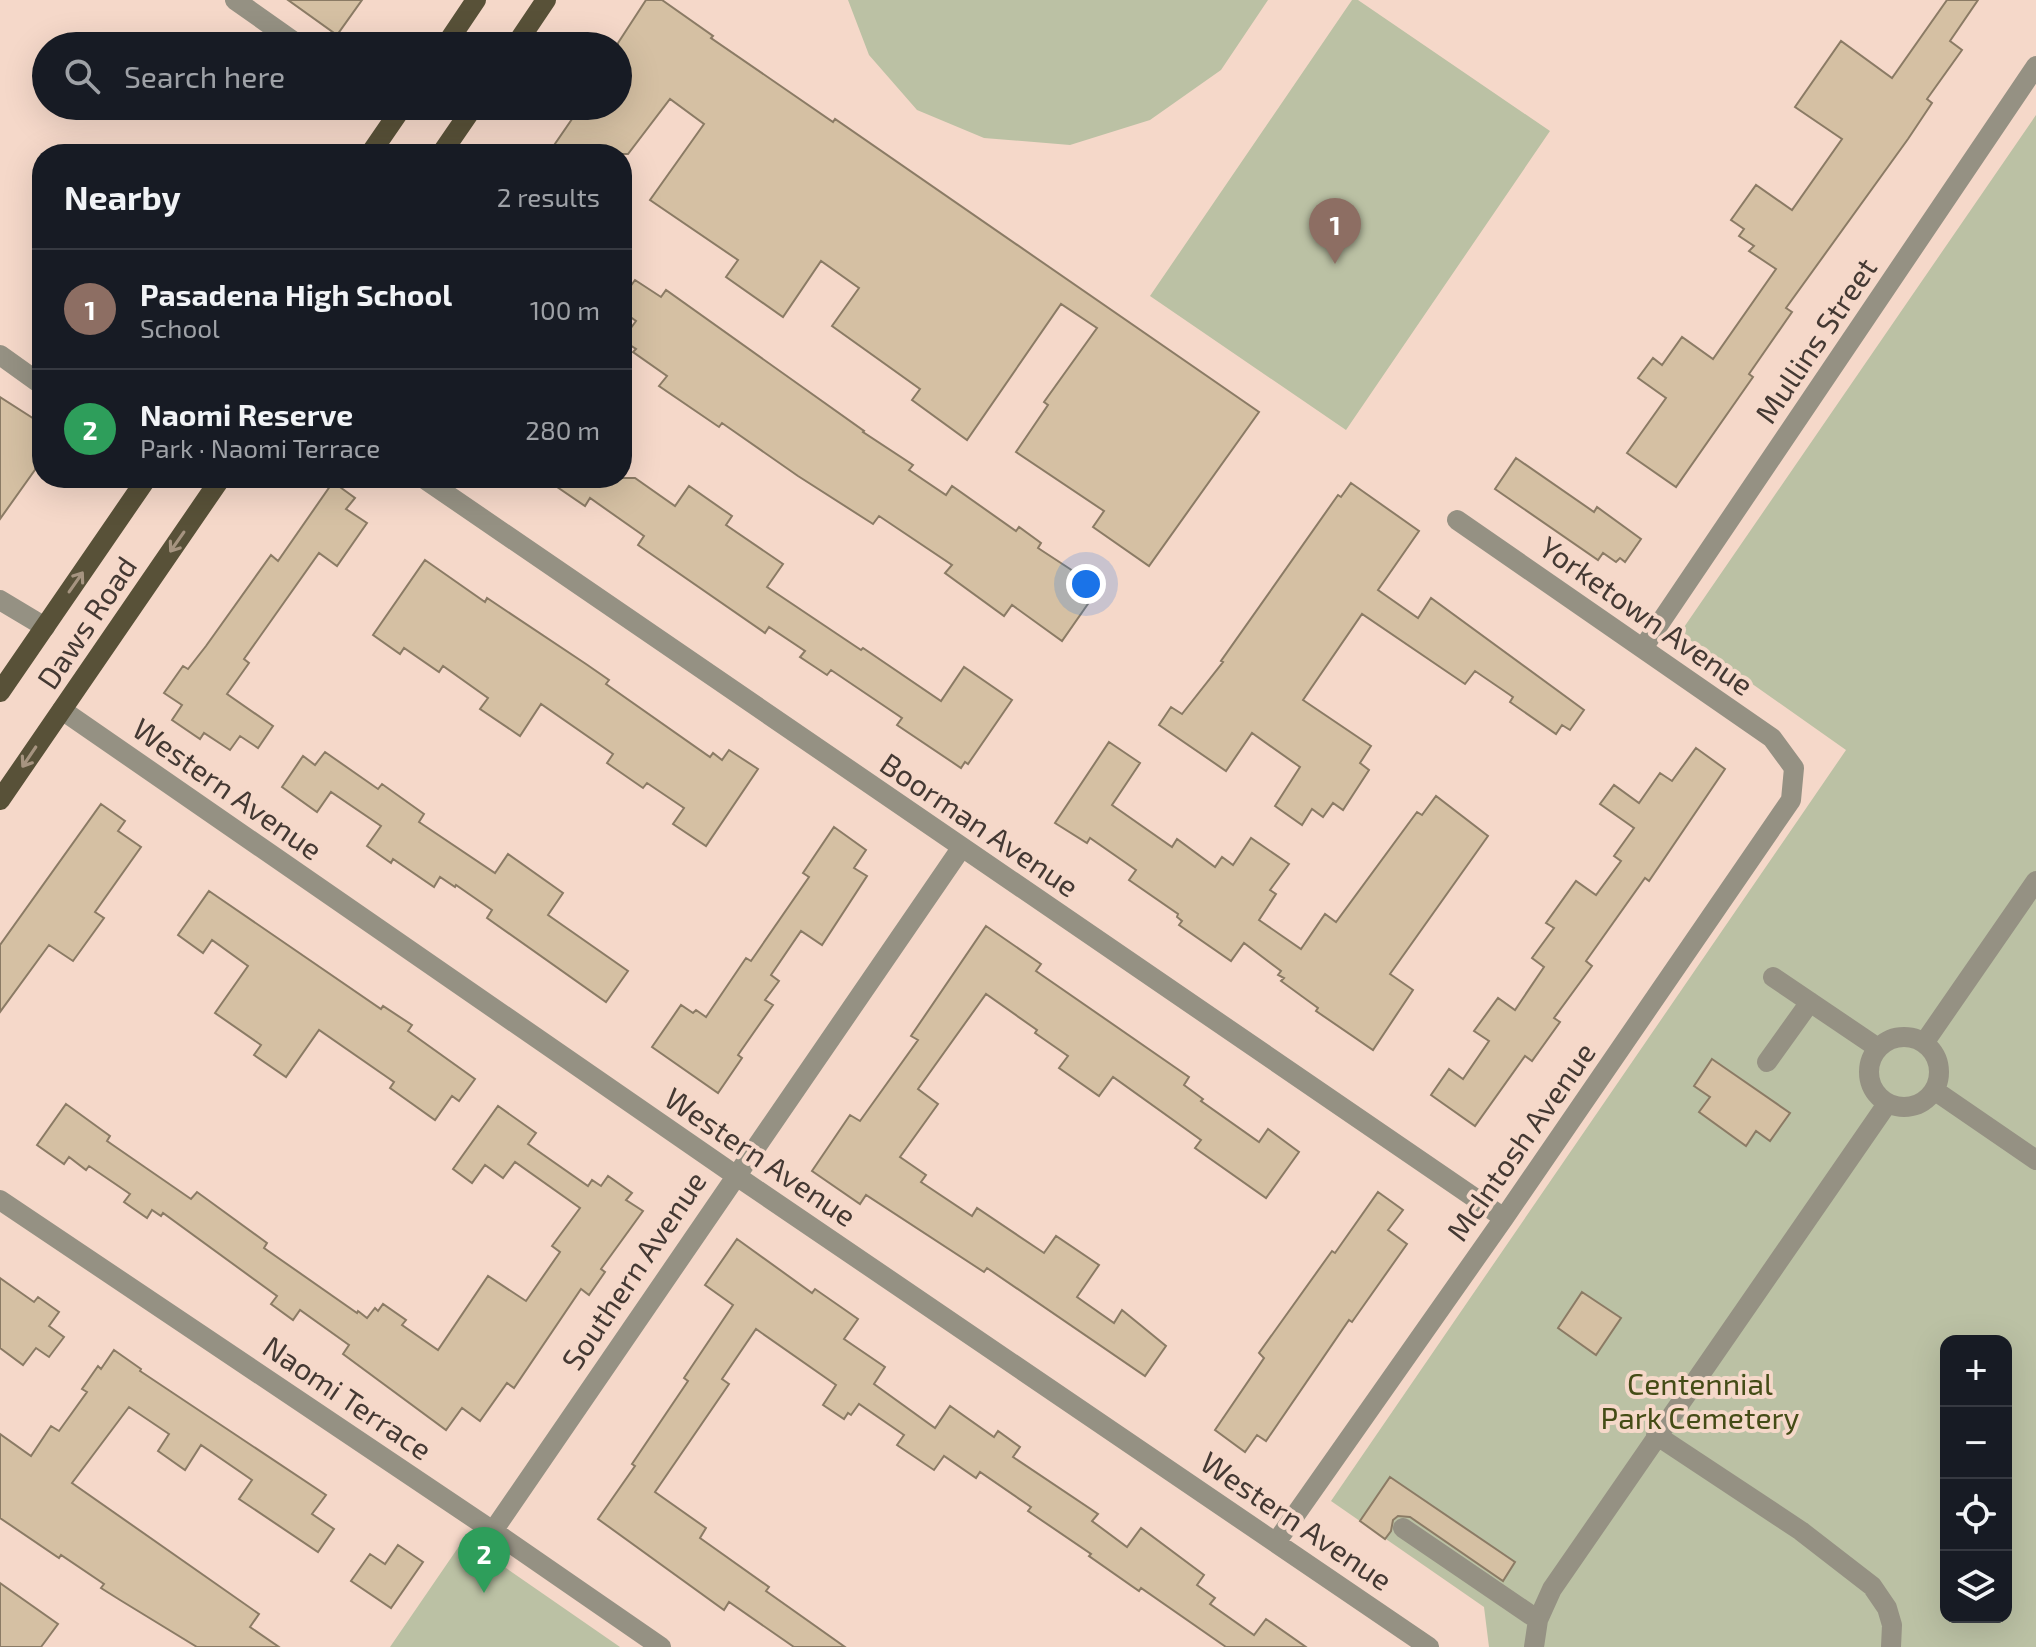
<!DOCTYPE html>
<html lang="en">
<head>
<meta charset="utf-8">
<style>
	:root { --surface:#171b24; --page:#242831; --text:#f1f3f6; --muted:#9ea1a6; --line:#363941; --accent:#2271c0 }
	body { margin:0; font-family:"Exo 2",sans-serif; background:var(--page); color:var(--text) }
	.controls { position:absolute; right:24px; bottom:24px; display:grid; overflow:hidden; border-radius:16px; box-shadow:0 8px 32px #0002 }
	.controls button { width:72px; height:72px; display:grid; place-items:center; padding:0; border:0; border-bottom:2px solid var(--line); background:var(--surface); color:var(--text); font:40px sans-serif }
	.you { position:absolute; left:1086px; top:584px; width:28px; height:28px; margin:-20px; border:6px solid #fff; border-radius:50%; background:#1a73e8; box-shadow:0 0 0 12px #1a73e833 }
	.badge { display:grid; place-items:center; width:52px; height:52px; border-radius:50%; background:var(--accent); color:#fff; font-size:26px; font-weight:700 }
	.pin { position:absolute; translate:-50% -66px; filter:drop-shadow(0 2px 4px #0008) }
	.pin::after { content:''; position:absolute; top:42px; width:28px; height:24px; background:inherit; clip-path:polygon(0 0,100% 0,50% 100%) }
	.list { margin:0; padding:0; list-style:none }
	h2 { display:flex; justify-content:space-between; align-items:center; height:104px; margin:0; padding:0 32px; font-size:34px }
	h2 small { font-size:26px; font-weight:400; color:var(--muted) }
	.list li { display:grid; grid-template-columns:52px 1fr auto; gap:24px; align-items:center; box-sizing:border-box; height:120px; padding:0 32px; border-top:2px solid var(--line) }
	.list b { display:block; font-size:30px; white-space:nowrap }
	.list p { margin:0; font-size:26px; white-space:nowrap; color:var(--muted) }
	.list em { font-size:26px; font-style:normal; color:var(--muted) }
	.icon { flex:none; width:44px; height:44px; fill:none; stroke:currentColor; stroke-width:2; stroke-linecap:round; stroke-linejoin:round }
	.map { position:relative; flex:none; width:2036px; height:1647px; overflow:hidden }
	.search { position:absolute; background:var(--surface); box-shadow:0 8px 32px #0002; left:32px; top:32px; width:600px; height:88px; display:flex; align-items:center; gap:20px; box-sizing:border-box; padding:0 28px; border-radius:44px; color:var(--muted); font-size:30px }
	.panel { position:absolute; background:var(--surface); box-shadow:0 8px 32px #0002; left:32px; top:144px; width:600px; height:344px; border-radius:32px }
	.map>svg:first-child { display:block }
	.green { fill:#bbc1a4; fill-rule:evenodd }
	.building { fill:#d5c0a3; stroke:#8b7b65; stroke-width:2 }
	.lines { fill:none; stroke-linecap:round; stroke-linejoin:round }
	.minor { stroke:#959183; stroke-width:20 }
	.major { stroke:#585138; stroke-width:20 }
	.oneway { stroke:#a69480 }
	.labels { text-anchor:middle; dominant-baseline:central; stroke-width:8; stroke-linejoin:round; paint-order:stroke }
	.street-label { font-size:30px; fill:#443933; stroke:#f5d8c9 }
	.park-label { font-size:30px; fill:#444c16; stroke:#f5d8c9 }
</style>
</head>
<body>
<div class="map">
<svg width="2036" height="1647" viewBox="0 0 2036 1647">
	<rect width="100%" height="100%" fill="#f5d8c9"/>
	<path class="green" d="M848,0h420l-47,70 -71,50 -80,25 -86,-7 -67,-28 -48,-55z
		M1352,0h6l192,131 -204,299 -196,-134z
		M2036,115v1532h-547l-5,-40 -153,-106 515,-751 -166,-117zM1946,1341h60v276h-60z
		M464,1539l156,108h-230z"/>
	<path class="building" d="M288,0h74l-25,35z
		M646,0h16l51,36 -2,2 122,84 2,-3 424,293 -110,154 -56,-39 11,-16 -88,-59 32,-47 -4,-3 53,-74 -36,-24 -94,136 -55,-40 8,-11 -88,-63 27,-38 -38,-27 -38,56 -57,-40 12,-17 -88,-60 54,-76 -34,-25 -42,55h-80l33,-48h37v-63z
		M1947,0h31l-28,41 12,9 -35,49 5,4 -24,36 -122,169 6,4 -43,62 4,3 -77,110 -49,-34 39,-55 -28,-20 15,-20 9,7 20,-28 31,22 63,-90 -27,-18 5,-5 -15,-10 5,-7 -13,-9 25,-35 36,25 50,-71 -47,-32 46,-66 51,37z
		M635,280l26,17 5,-7 198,141 -1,1 50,33 -4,5 37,25 6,-9 64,45 3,-4 22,16 -3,5 61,40 -37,53 -50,-36 -8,11 -59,-43 7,-8 -73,-49 -6,8 -75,-48 -76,-53 -3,4 -60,-41 8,-10 -34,-24 3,-3 -14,-9 14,-19 -14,-10v-13z
		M0,397l42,27v36l-42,59z
		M1516,458l78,54 3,-5 44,32 -16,23 -5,-4 -4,4 -13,-9 -5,7 -103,-71z
		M544,478h91l40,28 14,-20 43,30 -6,9 57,39 -16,23 94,63 2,-2 78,53 23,-34 48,33 -44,64 -3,-2 -4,6 -64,-43 5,-7 -71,-48 -4,5 -27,-18 5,-6 -36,-24 -4,6 -127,-88 6,-9 -54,-38 -5,8z
		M333,482l22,16 -9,11 21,14 -30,43 -18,-13 -75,106 5,4 -22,31 46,32 -15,22 -18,-12 -10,14 -26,-17 -4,6 -28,-19 10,-15 -18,-12 19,-27 5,3 18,-23 65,-91 7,6z
		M1351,483l68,48 -41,59 40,28 13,-20 153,112 -14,20 -8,-5 -6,9 -46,-32 3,-5 -38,-26 -10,13 -103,-70 -59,86 68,46 -11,17 9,7 -26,40 -10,-7 -10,14 -11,-8 -10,16 -27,-19 25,-39 -48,-34 -26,38 -67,-46 12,-18 11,7 41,-52 -2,-1 117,-166 3,2z
		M425,560l60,42 2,-4 99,66 23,16 -3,4 104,73 3,-4 9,7 7,-10 29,19 -52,77 -33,-22 11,-16 -37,-25 -4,5 -36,-25 6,-9 -72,-50 -21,32 -40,-27 8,-11 -45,-32 -4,6 -35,-24 -4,6 -27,-19z
		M1109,742l31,21 -28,42 60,42 5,-8 38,28 7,-10 11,8 18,-27 38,26 -19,26 6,4 -17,26 42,29 24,-35 11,8 81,-110 5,3 14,-19 52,40 -98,138 23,16 -40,60 -57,-39 2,-3 -37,-27 3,-3 -6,-3 3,-4 -37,-28 -13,18 -52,-36 3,-4 -5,-4 1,-3 -49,-34 7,-10 -46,-32 -3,5 -32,-20z
		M1696,748l29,21 -76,112 -4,-3 -59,83 6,5 -38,52 6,4 -28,39 -7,-5 -50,70 -44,-31 18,-26 14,10 26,-38 -15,-10 24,-33 17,12 29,-43 -12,-9 22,-30 -8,-5 30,-42 20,14 25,-34 -7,-5 20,-28 -34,-24 14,-19 25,18 21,-30 12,8z
		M325,752l53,37 4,-5 42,30 -5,8 76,51 13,-19 55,39 -15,22 80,56 -22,31 -119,-84 5,-8 -36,-25 -1,2 -15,-10 -6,10 -41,-28 -2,4 -24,-17 14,-20 -50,-34 -14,20 -35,-25 21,-31 12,9z
		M101,804l24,17 -7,10 23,16 -46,65 9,6 -31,43 -24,-16 -49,67v-67z
		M834,827l32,23 -12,18 13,8 -45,69 -21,-14 -30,44 8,6 -14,19 8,5 -35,50 4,3 -24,35 -66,-46 29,-42 12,8 3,-3 10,7 40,-59 5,3 58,-84 -6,-4z
		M209,891l172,118 2,-3 29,19 -4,6 67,48 -16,22 -7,-5 -17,24 -45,-32 4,-6 -75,-52 -33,47 -32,-22 7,-10 -46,-32 33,-47 -36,-26 -9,13 -25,-18z
		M986,926l55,38 -5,7 153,106 -5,8 19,14 -2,2 58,41 9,-13 31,23 -33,46 -71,-50 6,-8 -88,-63 -14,19 -40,-28 9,-12 -33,-23 2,-3 -51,-36 -68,95 20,15 -38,53 26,18 -5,7 51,34 5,-8 67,45 12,-17 43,29 -22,32 37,26 8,-13 44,36 -21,30 -158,-108 -3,4 -118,-77 -6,9 -48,-33 38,-56 10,6 58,-81 -7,-4z
		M1712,1059l78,54 -20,28 -14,-10 -10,15 -47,-34 11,-15 -16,-11z
		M66,1104l44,32 -3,5 84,58 6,-7 70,51 -3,5 93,65 1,-2 9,7 8,-10 3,3 5,-7 23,16 -4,5 36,25 50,-74 38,25 34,-49 -8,-6 28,-38 -65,-46 -12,16 -18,-13 -13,18 -19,-14 45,-63 38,27 -8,11 60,42 4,-6 9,6 7,-10 24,17 -6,7 17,11 -42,58 4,3 -16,23 -8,-6 -67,99 -7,-5 -27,38 -18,-13 -16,22 -103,-76 6,-9 -49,-35 -7,10 -22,-16 6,-8 -114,-83 -2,3 -9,-6 -5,8 -23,-16 6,-8 -41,-28 -3,4 -17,-13 -5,7 -27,-19z
		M1378,1192l25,18 -15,20 19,14 -55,78 -3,-2 -83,121 -9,-6 -12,17 -30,-22 49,-72 -5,-5 73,-102 3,2z
		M737,1239l75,54 3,-4 43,30 -14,20 41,28 -11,17 61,44 15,-22 44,31 4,-6 22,16 -7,10 85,57 -6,7 35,26 14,-19 63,47 -7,10 18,13 -5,6 44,31 12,-16 40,28h-80l-85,-59 -2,3 -50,-35 2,-2 -63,-43 3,-4 -51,-35 -4,6 -32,-22 -10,14 -37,-25 7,-10 -45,-31 -8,11 -3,-2 -4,6 -21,-14 13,-20 -80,-56 -34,50 7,5 -74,108 51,36 -6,10 69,49 -3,4 79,56h-51l-65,-45 -5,8 -126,-91 37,-53 -3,-2 56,-83 -4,-3 49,-73 -28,-20z
		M0,1278l34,24 4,-5 21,15 -10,14 15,11 -15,20 -13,-9 -13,17 -23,-17z
		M1582,1292l39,26 -25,37 -38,-27z
		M114,1350l27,19 -1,2 186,124 -14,19 22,15 -16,23 -79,-53 13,-19 -51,-35 -16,25 -27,-19 11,-17 -40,-27 -57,76 187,131 -9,13 29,20h-82l-77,-47 -19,-12 3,-4 -43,-29 -2,3 -59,-40v-84l31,22 20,-30 8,5 28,-39 -5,-3 16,-23 3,3z
		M1390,1477l125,85 -12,19 -93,-64 -12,-1 -5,4 -2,11 -6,8 -25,-18z
		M398,1545l25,17 -32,46 -40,-27 19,-27 15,10z
		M0,1583l58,41 -17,23h-41z"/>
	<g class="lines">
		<path class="minor" d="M235,0l65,46
			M0,355l42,30
			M423,478l1081,740
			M0,600l45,27
			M1643,648l393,-582
			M62,710l673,465 694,472
			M1773,977l105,71
			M1869 1072a35 35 0 1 1 70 0a35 35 0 1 1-70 0Z
			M1924,1043l112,-162
			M1767,1062l43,-60
			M1934,1090l102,70
			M0,1200l493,331 168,116
			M1656,1435l145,96 71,55 15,22 5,17 -1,22
			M1403,1528l135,92
			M493,1531l469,-684
			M1277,1541l227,-323 287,-418 3,-32 -22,-30 -315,-218
			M1534,1647l4,-27 14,-31 335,-485"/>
		<path class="major" d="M445,46l31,-46
			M515,46l31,-46
			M370,154l33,-48
			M441,154l33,-48
			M0,692l147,-214
			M0,800l221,-322"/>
	</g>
	<defs><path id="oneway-shaft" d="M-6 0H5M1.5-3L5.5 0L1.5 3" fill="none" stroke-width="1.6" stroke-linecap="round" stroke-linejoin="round" transform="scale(2)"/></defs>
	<g class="oneway">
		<use href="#oneway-shaft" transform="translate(177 542) rotate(125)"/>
		<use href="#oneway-shaft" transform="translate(76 582) rotate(-55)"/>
		<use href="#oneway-shaft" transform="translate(29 757) rotate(124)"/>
	</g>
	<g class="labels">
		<g class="street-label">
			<text transform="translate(1815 340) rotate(-56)">Mullins Street</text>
			<text transform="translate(1647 615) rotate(35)">Yorketown Avenue</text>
			<text transform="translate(86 622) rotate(-56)">Daws Road</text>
			<text transform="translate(228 788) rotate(35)">Western Avenue</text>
			<text transform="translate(980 824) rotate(34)">Boorman Avenue</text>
			<text transform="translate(1520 1141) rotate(-55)">McIntosh Avenue</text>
			<text transform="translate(761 1156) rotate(34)">Western Avenue</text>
			<text transform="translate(633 1270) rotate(-56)">Southern Avenue</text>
			<text transform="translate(348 1397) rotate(34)">Naomi Terrace</text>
			<text transform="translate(1297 1520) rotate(34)">Western Avenue</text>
		</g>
		<g class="park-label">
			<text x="1700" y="1383">Centennial<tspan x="1700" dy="34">Park Cemetery</tspan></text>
		</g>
	</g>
</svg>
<div class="controls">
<button>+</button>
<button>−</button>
<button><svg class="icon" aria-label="locate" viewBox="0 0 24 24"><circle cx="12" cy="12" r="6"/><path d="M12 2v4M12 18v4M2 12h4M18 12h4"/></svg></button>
<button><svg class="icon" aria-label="layers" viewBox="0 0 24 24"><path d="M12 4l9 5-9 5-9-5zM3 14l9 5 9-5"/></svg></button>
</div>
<div class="you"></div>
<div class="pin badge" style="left:1335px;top:264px;background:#8d6e63">1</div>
<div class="pin badge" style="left:484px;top:1593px;background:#2e9e5b">2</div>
<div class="search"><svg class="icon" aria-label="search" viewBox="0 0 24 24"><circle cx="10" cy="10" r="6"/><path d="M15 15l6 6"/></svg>Search here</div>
<section class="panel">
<h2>Nearby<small>2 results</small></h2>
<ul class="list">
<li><span class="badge" style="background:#8d6e63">1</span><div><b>Pasadena High School</b><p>School</p></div><em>100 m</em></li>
<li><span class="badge" style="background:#2e9e5b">2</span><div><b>Naomi Reserve</b><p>Park · Naomi Terrace</p></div><em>280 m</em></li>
</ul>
</section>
</div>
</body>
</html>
